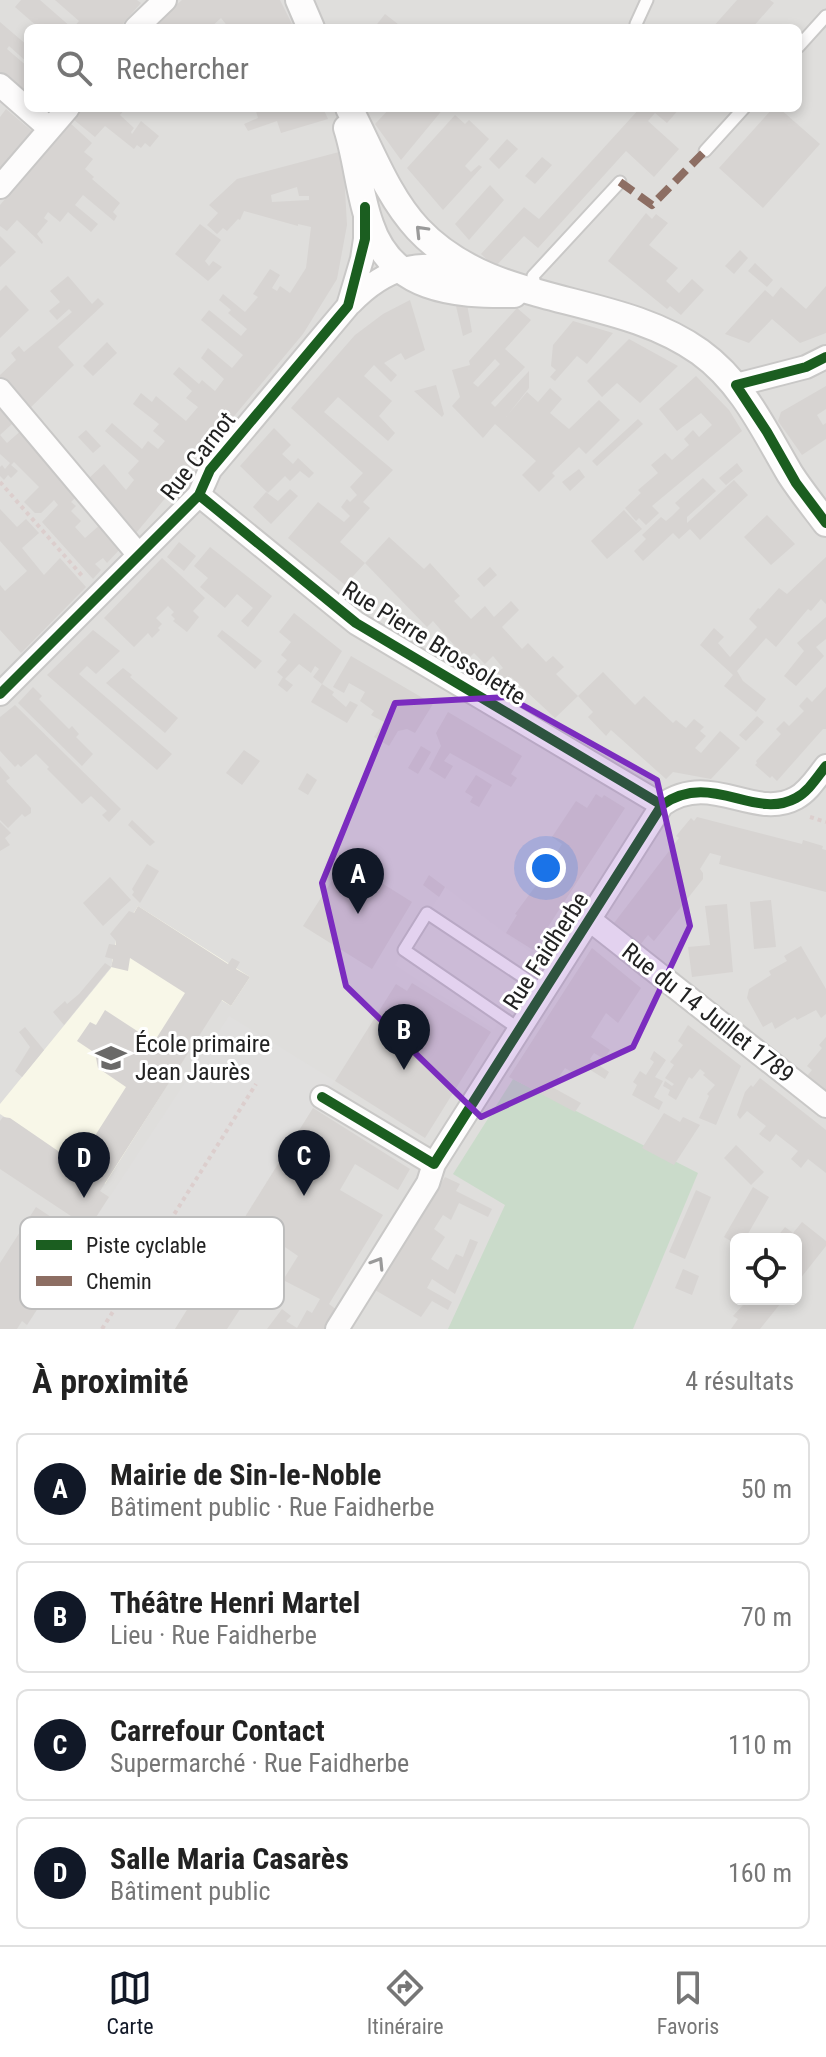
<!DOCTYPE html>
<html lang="fr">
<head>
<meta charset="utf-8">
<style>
	:root { --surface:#fff; --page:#f6f6f6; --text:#222; --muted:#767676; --line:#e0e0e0; --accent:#111827 }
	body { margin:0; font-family:"Roboto Condensed",sans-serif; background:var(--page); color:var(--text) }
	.controls { position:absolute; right:24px; bottom:24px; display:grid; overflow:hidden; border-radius:12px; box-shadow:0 4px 12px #0003 }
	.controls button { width:72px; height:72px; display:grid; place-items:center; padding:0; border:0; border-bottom:2px solid var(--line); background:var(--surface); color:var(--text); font:40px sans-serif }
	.you { position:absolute; left:546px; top:868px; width:28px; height:28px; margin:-20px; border:6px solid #fff; border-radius:50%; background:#1a73e8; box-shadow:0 0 0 12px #1a73e833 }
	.badge { display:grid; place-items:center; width:52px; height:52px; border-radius:50%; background:var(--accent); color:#fff; font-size:26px; font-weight:700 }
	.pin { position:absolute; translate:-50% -66px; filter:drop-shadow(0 2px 4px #0008) }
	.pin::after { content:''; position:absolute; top:42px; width:28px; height:24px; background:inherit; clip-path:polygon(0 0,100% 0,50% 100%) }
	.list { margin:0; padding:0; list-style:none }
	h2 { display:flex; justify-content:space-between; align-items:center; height:104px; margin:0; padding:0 32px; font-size:34px }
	h2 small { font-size:26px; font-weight:400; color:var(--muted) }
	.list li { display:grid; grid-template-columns:52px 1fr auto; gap:24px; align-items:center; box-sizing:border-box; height:112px; margin:0 16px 16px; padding:0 16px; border:2px solid var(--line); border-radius:12px }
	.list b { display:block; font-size:30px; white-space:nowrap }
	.list p { margin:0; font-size:26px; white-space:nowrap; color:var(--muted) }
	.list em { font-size:26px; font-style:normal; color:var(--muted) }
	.icon { flex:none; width:44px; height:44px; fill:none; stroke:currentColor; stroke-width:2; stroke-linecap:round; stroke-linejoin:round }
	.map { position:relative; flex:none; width:826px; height:1329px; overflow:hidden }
	.search { position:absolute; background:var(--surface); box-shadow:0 4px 12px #0003; left:24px; right:24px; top:24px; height:88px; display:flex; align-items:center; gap:20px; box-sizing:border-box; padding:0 28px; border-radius:12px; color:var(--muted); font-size:30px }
	.sheet { height:616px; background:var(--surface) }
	nav { display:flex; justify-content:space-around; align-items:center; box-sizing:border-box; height:112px; border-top:2px solid var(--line); background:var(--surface); font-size:22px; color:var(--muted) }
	nav a { display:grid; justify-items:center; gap:4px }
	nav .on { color:var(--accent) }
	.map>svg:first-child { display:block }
	.residential { fill:#dfdedc; fill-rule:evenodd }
	.education { fill:#f8f7e8 }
	.cemetery { fill:#cadbca }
	.parking { fill:#e0dfde }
	.building { fill:#d7d4d2; fill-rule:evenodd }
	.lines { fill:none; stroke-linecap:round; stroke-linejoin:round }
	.service-casing { stroke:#c9c8c7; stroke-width:15 }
	.minor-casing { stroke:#c9c8c7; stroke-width:26 }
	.tertiary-casing { stroke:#c9c8c7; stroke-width:30 }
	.path { stroke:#dccecd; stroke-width:4; stroke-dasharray:4 4; stroke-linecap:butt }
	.service { stroke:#fdfcfc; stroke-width:11 }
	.minor { stroke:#fdfcfc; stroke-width:22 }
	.tertiary { stroke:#fdfcfc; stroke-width:26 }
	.quiet { stroke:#8d6e63; stroke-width:8; stroke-dasharray:16 8; stroke-linecap:butt }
	.cycleway-casing { stroke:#fff; stroke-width:15 }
	.cycleway { stroke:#1b5e20; stroke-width:10 }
	.oneway { stroke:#9a9a9a }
	.marked { fill:#7b2cbf; fill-opacity:0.2; stroke:#7b2cbf; stroke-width:6; stroke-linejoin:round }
	.labels { text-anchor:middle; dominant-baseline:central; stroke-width:6; stroke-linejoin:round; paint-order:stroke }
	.street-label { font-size:24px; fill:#222; stroke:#fff }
	.poi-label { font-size:24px; fill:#222; stroke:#fff; text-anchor:start }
	.key { fill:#fff; stroke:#bdbdbd; stroke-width:2 }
	.key-label { font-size:22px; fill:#222 }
</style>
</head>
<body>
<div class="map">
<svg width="826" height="1329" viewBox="0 0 826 1329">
	<rect width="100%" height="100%" fill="#f0eeeb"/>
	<path class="residential" d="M0,0h826v1329h-826zM28,28h770v80h-770zM736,1239h60v60h-60z"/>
	<path class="education" d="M138,906l112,71 -19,29 -10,-6 -116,184 -105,-70v-10l111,-136 5,-27z"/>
	<path class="cemetery" d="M513,1079l185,94 -65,156h-185l57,-124 -52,-31z"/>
	<path class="parking" d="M445,887l94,72 -45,71 -99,-65z
		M229,1016l106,65 -22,27 -138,221h-150l52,-82 3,-11 9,-8z"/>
	<path class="building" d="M21,0h19l32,28h-33l-24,-21z
		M55,0h82l4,3 -22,25h-46l6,-7z
		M182,0h98l14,28h-65l-8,-10 -11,10h-56l-2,-2z
		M737,0h33l4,3 -22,25h-40z
		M385,14l18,14h-29z
		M0,22l28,24v17l-19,-17 -2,3 21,18v30l-28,-24z
		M81,108h45l-6,7 14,13 -3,4 1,2 9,-13 18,15 -9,11 -5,-4 -4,5 -4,-3 -3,4 -29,-23 -10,11 -22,-18z
		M255,108h68l5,11 -47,14 -4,-12 -29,10 -4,-7 14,-6z
		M390,108h54l-43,52 -26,-36z
		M640,108h40l-13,15 -12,-10 -7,8 31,28 -25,28 -28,-26 -88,97 -14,-12 -29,31 -14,-13 43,-47 15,12z
		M773,108h6l41,36 -57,64 -44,-40z
		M6,109l26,22 -32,38v-52z
		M455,115l10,9 4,-4 20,19 -24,27 6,6 8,-7 3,2 -39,43 -36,-42z
		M69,122l23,21 -8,9 9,7 -8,10 9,8 -2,2 28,24 -7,9 4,4 -3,5 -31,-26 -8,10 23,19 -7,8 -23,-20 -8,10 -12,-10 -4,6 4,3 -11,13 6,8 -1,2 -25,-24 -10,11 -7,-5v-21z
		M507,139l11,10 -19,20 -10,-10z
		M339,152l5,21 3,52 -10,54 -34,55 -167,199 -48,-54 16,-15 22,26 8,-10 -6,-7 11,-12 -34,-30 7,-8 30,26 6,-8 10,8 7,-8 -12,-10 6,-7 -26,-20 8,-11 11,9 4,-6 30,25 12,-14 -12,-9 6,-7 -19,-17 6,-7 20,17 3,-4 13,11 9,-12 -23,-21 7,-10 24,20 11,-13 -42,-35 8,-10 32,26 6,-7 -19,-16 3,-3 -12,-10 4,-6 22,18 13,-15 -5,-3 17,-25 10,6 -8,13 5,3 3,-5 10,7 16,-25 5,-41 -13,-3v2l-54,-15 -4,9 -2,-1 -11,12 -4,-3 -6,6 -10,-9 11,-12 -9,-8 28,-26zM297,187l2,9h10v4l-37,2 -1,-7z
		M542,157l10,8 -17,19 -10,-8z
		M490,185l14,15 -35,40 -14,-16z
		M646,213l6,6 4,-5 12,9 -19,22 29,23 -12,13 13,12 13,-14 12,11 -23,25 -11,-9 -3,3 -59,-48z
		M200,224l21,16 -16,21 4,5 4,-5 9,6 -14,14 -33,-27z
		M0,236l16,16 -16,15z
		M740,250l8,8 -14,16 -9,-8z
		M755,263l18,17 -6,7 -19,-16z
		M68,276l24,28 6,-6 6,6 -46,43 16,18 -47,46 -27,-32v-4l16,-15 -5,-7 8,-7 5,6 48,-40 -3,-3 -12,11 -8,-9 11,-9 -10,-11z
		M6,285l23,25 -29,28v-47z
		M826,286v47l-26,10 -28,-24 -23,24 -24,-9 40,-44 8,7 8,-10 25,22z
		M410,300l15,50 -20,10 -4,-7 -17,10 13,12 -6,7 -17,-17 -10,11 28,25 -13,15 16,17 -7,8 -50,-44 -14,15 69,58 -30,32 7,6 -30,34 25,21 24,-26 35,32 6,-6 30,33 -6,5 17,18 14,-13 9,11 17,-16 8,9 -17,17 20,22 6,-6 18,19 7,-6 11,11 -8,7 22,22 -23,22 -44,-41 -6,5 -9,-9 7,-5 -10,-12 -8,8 -11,-11 -7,7 -34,-39 -6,6 -62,-64 -20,22 -57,-47 30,-36 26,20 6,-6 -9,-9 6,-8 3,3 7,-7 -7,-8 13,-14 -72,-65 64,-73 28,-21z
		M464,304h3l5,28 -9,4 -7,-30z
		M517,308l14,12 -26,29 20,18 -34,36 4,4 34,-36v17l-23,29 21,-25 11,10 12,-14 12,11 -12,14 19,16 30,-29 21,20 -34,34 -7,-7 -27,26 3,3 -16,16 -17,-17 14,-14 -41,-37 -12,14 -31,-32 8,-9 -8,-27 18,-5 -1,-4zM495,359l5,5 -22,23 -5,-4z
		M573,321l40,12 -26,31 -10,-8 -22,25 -5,-4 6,-7 -5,-4 2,-21z
		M629,339l49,27 -38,37 -23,-20 -15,14 -15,-16z
		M107,342l10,11 -24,23 -10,-10z
		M696,376l33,34 13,21 -90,75 7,7 -13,12 -7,-7 -3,3 -11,-13 16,-15 -3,-3 20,-17 -7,-8 14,-12 7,7 17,-15 -5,-6 9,-9 6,7 13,-12 -11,-12 -24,18 -18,-22z
		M436,385l8,29 -2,3 -28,-26z
		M826,386v23l-9,6 6,10 3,-2v16l-24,16 -24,-34 3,-9z
		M0,410l12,14 -12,11 7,8 17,-15 56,65 -9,9 5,4 -5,5 10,10 -6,6 10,11 16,-14 20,24 -14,15 -4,-5 -8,6 6,6 -8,9 -51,-57 16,-17 -4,-5 -13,13h-6l-11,-11 15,-15 -25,-25 -3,3 7,6 -7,7 -3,-3 -4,5 -4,-4v-9l2,-2 3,4 5,-6 -10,-9z
		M638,419l5,5 -46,42 -5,-5z
		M274,428l17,17 -9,9 11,10 5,-6 16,15 -5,5 -9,-7 -10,10 -5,-5 -17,17 -28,-27z
		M86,430l15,16 -8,7 -15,-16z
		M737,463l6,8 -17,14 -7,-7z
		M579,469l6,8 -15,14 -8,-9z
		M703,478l13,13 -29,26v6l47,-43 14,15 -48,45 -10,-11 -11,10 -6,-6 -30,28 -9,-10 12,-12 -4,-4 19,-18 5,4 6,-5 8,-8 -5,-5z
		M290,489l8,7 -27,28 -18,-17 13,-15 12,9z
		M0,509l17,18 9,-8 13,14 -17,15 22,27 16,-17 26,29 -65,66 -21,-23v-45l5,6 22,-20 -27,-30z
		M624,510l18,19 -35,30 -16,-18z
		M767,515l28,29 -24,21 -27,-28z
		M179,542l17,14 -12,15 -17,-14z
		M210,547l62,49 -24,31 -7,-6 12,-13 -16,-14 -12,14 -25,-21 8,-9 -14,-12z
		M826,557v47l-5,-5 -10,12 -3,-2 -32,38 -10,-9 -29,33 6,10 23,18 -10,13 -32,-26 9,-11 -33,-30 14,-17 10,9 -6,6 12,14 27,-30 -8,-8 9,-11 2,1 19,-21 8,6z
		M162,558l43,40 -12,13 6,6 -12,15 -14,-11 2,-2 -4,-4 3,-3 -6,-6 -12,12 6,6 -4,4 2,2 -8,8 -4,-5 -14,14 -30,-29z
		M490,567l7,8 -13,12 -7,-8z
		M294,613l48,38 -20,33 -9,-7 6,-8 -4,-3 -4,7 -12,-9 -14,15 8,6 -6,7 -9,-7 5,-8 -6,-5 10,-12 -6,-5 10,-13 -12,-10z
		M826,617v22l-10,8 8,9 -28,30 -12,-10 20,-25 -7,-8z
		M93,630l27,21 -24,23 -9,-8 -8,8 93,80 -15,16 -110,-95z
		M222,630l40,31 -7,8 -38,-33z
		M351,656l82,48 -18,29 -8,-4 -9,2 -9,15 -15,-9 10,-15 -13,-7 3,-4 -14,-10 5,-9 -16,-9 -5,10 -11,-6z
		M123,668l9,7 -2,2 48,41 -13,15 -59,-50z
		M603,672l32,33 9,-9 29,27 3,-3 10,8 8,-9 10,8 -4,4 6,5 -11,12 6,5 19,-22 20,17 -29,31 -38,-7 -7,7 -55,-49 -5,6 -18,-19 5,-5 -15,-16z
		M322,684l12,8 -2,3 14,12 4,-6 8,4 -11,18 -36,-21z
		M33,687l9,9 -3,3 30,30 3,-3 7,8 -3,3 17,17 -11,12 -64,-63z
		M826,687v42h-3l-46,52 -5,-5 -2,2 -15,-13 2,-2 -1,-2 25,-27 -5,-5 8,-8 5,5 15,-15 -5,-5 8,-9 5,5z
		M15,705l106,104 -12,13 -7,-7 5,-4 -16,-15 -9,8 -35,-35 2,-2 -13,-13 -15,13 -3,-3 -3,3 -15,-16v-34z
		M448,712l74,44 -11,18 6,4 -6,9 -61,-34 -6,8 9,5 -8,13 -16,-10 12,-23 -5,-13z
		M757,716l7,6 -18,19 -7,-6z
		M421,746l10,6 -13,22 -10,-6z
		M244,750l16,11 -18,24 -16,-12z
		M0,766l10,12 -4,3 25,27v5l-6,4 -3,-3 -14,14 -8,-8z
		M307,773l10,7 -9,15 -10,-6z
		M476,775l16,10 -13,22 -9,-5 3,-5 -8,-5z
		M596,794l6,4 2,-3 21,13 -92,142 -27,-17 11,-18 -2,-1 25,-34 22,-36 -10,-7 24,-36 11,7z
		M697,817l105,27 1,-4 20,6 -1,3 4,1v42l-107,-28 2,-8 -11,-3 -10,16 3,4v6l-49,62 -6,-6 -8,10 -26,-22 65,-85 -3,-2 15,-18 3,3z
		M132,820l23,22 -5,4 -22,-21z
		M0,822l11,11 -6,5 5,7 -10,6z
		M345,860l67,42 -40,67 -69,-43z
		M147,864l12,7 -19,32 -8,-8 2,-3 -2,-3z
		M429,875l16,12 -6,10 -16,-12z
		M110,877l21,23 -28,26 -20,-23z
		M771,900l5,47 -22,2 -4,-47z
		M727,904l6,68 -41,5 -4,-30 22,-2 -5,-39z
		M138,906l90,58 4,-6 8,4 -4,7 14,8 -19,29 -9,-6 -122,191 9,6 -20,31 -89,-59v-48l3,-4 7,1 67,46 49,-77 -28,-19 -3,-15 -18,-12 13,-19 6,3 9,-15 49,32 31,-49 -55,-35 -2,13 -17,-4 2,-8 -8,-2 4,-13 7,1v-4l-6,-7 19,-23 5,2z
		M801,946l25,43v25l-5,4 -5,-8 -19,10 -2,-3 -20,12 -3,-7 -9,5 -16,-29 2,-9 22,-14 -2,-4 18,-10 -3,-5z
		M592,948l49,40 -23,35 -12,-10 -15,24 19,13 -6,9 -10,-6 -4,6 19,13 -4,7 -21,-13 -7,9 -12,-7 -13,19 29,16 -6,9 -66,-35z
		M105,963l6,4 -47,58 -11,-13 12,-11 2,3 12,-10z
		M412,983l79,49 -66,106 -90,-57 61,-97 11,7z
		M688,1025l53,41 -25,59 -17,-7 10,-22 -2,-2 8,-9 -12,-10 2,-2 -5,-4 -8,10 -3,-2 -13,23 -8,-5 2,-5 -7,-4 2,-5 7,5 2,-2 -9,-6 9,-13 -4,-3 13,-17 -5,-4z
		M25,1027l19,23 -22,27 -7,-6 15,-24 -11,-15z
		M826,1037v55l-19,-16 5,-6 -5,-4 15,-18 -3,-3z
		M654,1051l12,9 -11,17 8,4 -9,16 9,5 -4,8 -27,-15 5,-10 -4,-3 7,-11 6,4 8,-13 -4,-3z
		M760,1078l66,52v43l-18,-14 -7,9 -10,-9 7,-8 -22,-17 -6,8 -11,-8 7,-8 -19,-15 -7,8 -3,-4 8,-23 6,-7 2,2z
		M313,1108l97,61 -12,21 -43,-26 -15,26 43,25 -54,89 8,6 -12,19h-58l15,-20 9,7 -5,5 11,7 10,-18 5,3 8,-14 -37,-19 15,-24 -16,-11 -55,84h-52z
		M664,1113l16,9 3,-5 17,8 -26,40 -32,-17z
		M736,1145l28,27 -13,13 -27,-27z
		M445,1177l15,7 -4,7 36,18 -4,8 -29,-14 -8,17 -8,-5 -9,14 11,8 -14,22 17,11 8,-16 7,3 7,-18 8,3 -23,52 -23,-15 -5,9 25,14 -4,8 -16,-9 -11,16 -46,-27z
		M753,1187l16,10 -24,42h-9v5l-12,-7z
		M696,1190l15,7 -26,62 -16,-7z
		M36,1207l44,29 -17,33 -3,-3 -4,6 3,2 -13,22 -5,-3 -5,9 4,3 -13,20 -5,-4 -5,8h-17v-66z
		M802,1222l24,19v5l-30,38v-45h-16l-3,-2 8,-10 8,6z
		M683,1269l16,7 -7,19 -17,-7z
		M740,1299h44l-24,30h-29l7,-10 -5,-3 10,-11 -5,-4z"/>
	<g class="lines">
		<g class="service-casing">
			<path id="service" d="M636,24l11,-24
				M798,47l28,-31
				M705,151l39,-43
				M536,289l-3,-13 87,-94
				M519,1029l-115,-79 23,-37 117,78"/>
		</g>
		<g class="minor-casing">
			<path id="minor" d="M136,28l29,-28
				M0,85l50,44
				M0,187l68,-79
				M351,303c36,-37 67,-43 117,-33
				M736,385l70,-18 20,-10
				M0,390l138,164
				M199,495l157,128 306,182
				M0,694l199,-199 11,-25 138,-164 14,-47 3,-20v-26
				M590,920l236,186
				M322,1097l112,67 228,-359c49,-35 92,16 134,-7 13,-7 21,-21 30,-32
				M337,1329l91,-146 6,-19"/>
		</g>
		<g class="tertiary-casing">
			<path id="tertiary" d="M299,0l12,28
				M349,108c21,40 38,88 69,121 75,80 196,62 282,123 43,31 64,78 90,122 11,17 24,33 36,49
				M347,128c10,31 12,66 23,96 22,66 83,71 144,70"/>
		</g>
		<path class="path" d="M0,482l84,96
			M810,817l16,5
			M102,1329l154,-245"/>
		<use href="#service" class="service"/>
		<use href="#minor" class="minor"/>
		<use href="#tertiary" class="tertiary"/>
		<path class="quiet" d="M620,182l32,23 53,-54"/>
		<g class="cycleway-casing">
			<path id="cycleway" d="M826,357l-20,10 -70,18 31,47 29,51 30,40
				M199,495l157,128 306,182
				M0,694l199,-199 11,-25 138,-164 17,-67v-32
				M322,1097l112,67 228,-359c49,-35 92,16 134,-7 13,-7 21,-21 30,-32"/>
		</g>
		<use href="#cycleway" class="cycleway"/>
	</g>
	<defs><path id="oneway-chevron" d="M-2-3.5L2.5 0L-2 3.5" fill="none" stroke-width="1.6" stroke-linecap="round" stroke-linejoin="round" transform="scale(2)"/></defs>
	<g class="oneway">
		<use href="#oneway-chevron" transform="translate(421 231) rotate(-134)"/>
		<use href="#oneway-chevron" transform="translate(378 1263) rotate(-58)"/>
	</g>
	<path class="marked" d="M508,697l149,83 33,146 -57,121 -152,70 -135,-131 -24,-103 73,-180z"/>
	<defs>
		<g id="school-bare" transform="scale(2.4)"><path d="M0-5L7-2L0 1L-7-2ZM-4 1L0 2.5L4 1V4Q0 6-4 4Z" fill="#6a6968" stroke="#fff" stroke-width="2.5" paint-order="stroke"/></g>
	</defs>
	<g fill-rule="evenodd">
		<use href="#school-bare" x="111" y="1058"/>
	</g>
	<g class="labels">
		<g class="street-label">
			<text transform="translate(198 456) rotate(-52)">Rue Carnot</text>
			<text transform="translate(434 643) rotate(32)">Rue Pierre Brossolette</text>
			<text transform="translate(546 951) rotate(-57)">Rue Faidherbe</text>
			<text transform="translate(708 1013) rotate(38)">Rue du 14 Juillet 1789</text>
		</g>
		<g class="poi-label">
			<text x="135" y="1044">École primaire<tspan x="135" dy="28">Jean Jaurès</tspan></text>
		</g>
	</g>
	<rect x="20" y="1217" width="264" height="92" rx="12" class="key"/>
	<rect x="36" y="1240" width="36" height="10" fill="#1b5e20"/>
	<rect x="36" y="1276" width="36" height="10" fill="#8d6e63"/>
	<g class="key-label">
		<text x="86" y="1253">Piste cyclable</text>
		<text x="86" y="1289">Chemin</text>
	</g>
</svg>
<div class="controls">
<button><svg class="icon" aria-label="locate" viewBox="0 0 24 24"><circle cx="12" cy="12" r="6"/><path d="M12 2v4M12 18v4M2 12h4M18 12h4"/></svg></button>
</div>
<div class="you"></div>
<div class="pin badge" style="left:358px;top:914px">A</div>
<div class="pin badge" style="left:404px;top:1070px">B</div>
<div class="pin badge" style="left:304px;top:1196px">C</div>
<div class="pin badge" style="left:84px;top:1198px">D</div>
<div class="search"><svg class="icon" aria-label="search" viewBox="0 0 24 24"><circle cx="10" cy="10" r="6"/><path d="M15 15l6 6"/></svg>Rechercher</div>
</div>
<section class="sheet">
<h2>À proximité<small>4 résultats</small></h2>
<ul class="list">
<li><span class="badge">A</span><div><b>Mairie de Sin-le-Noble</b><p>Bâtiment public · Rue Faidherbe</p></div><em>50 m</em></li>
<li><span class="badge">B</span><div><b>Théâtre Henri Martel</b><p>Lieu · Rue Faidherbe</p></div><em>70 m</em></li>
<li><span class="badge">C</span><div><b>Carrefour Contact</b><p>Supermarché · Rue Faidherbe</p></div><em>110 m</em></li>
<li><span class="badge">D</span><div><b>Salle Maria Casarès</b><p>Bâtiment public</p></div><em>160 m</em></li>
</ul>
</section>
<nav>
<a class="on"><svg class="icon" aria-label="map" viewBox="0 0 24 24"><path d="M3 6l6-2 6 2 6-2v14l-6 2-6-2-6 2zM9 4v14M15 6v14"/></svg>Carte</a>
<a><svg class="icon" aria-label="directions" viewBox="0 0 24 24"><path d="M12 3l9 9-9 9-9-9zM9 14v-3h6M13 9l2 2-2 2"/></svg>Itinéraire</a>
<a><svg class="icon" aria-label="saved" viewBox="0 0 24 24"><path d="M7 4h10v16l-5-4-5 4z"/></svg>Favoris</a>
</nav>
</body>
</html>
